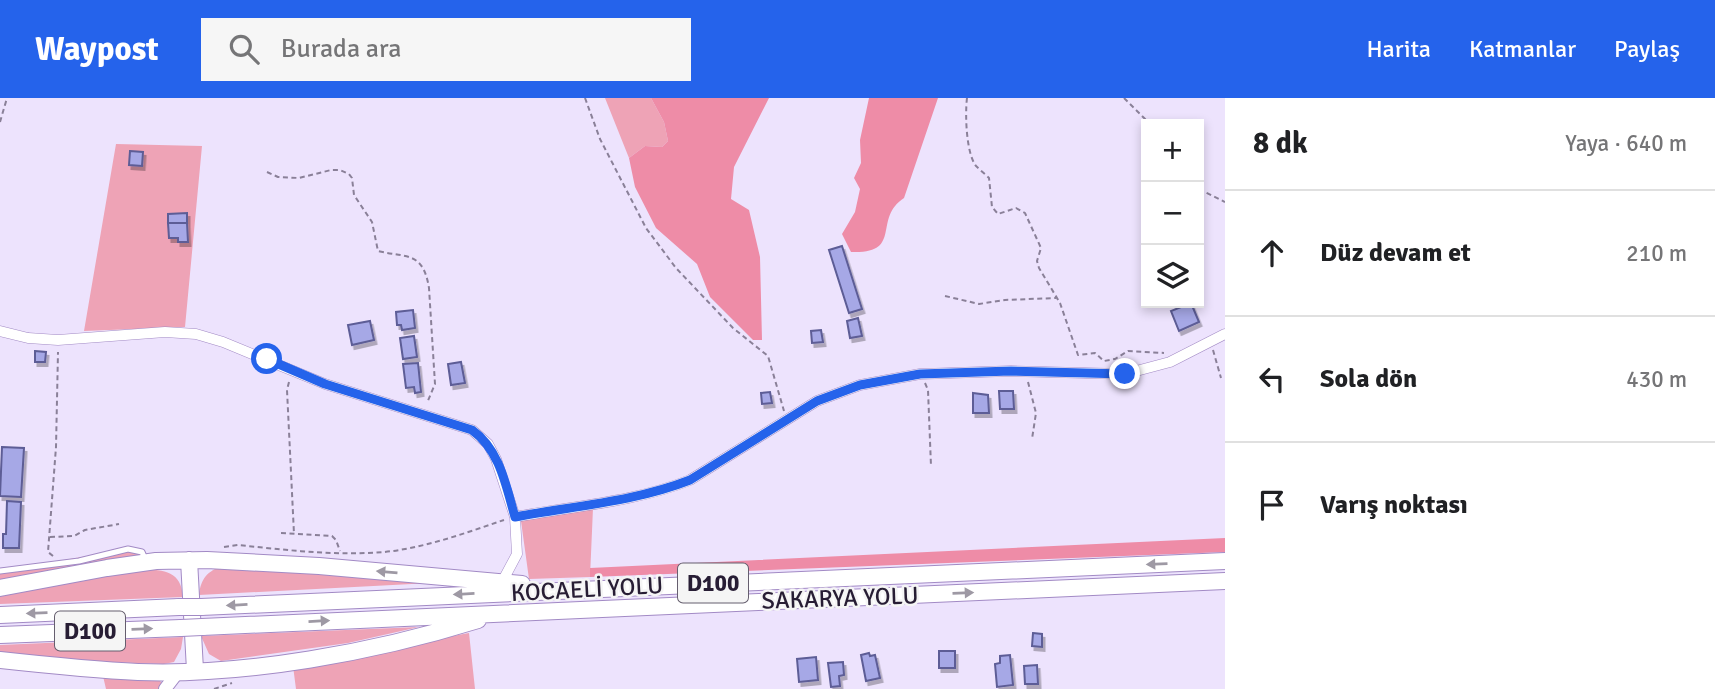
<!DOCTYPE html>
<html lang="tr">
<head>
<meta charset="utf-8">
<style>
	:root { --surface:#fff; --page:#f6f6f6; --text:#202124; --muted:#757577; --line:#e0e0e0; --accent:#2563eb }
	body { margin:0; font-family:Signika,sans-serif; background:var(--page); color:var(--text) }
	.controls { position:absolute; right:21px; top:21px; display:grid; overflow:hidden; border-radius:0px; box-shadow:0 4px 10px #0003 }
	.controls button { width:63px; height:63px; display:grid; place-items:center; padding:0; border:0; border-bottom:2px solid var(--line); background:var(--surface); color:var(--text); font:35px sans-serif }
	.stop { position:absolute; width:21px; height:21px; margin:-16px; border:5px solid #2563eb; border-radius:50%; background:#fff }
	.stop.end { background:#2563eb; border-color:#fff; box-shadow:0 2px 7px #0008 }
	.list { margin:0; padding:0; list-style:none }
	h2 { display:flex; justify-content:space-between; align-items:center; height:91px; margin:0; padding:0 28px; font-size:30px }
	h2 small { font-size:23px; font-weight:400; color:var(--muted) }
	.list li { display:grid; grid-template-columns:46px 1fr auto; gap:21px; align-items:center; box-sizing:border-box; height:126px; padding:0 28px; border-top:2px solid var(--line) }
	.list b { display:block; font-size:26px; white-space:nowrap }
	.list em { font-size:23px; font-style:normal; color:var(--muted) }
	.icon { flex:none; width:38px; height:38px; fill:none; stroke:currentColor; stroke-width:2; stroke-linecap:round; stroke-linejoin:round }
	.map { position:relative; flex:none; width:1225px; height:591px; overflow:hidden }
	header { display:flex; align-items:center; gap:42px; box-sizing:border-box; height:98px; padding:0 35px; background:var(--accent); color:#fff }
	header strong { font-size:33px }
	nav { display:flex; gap:38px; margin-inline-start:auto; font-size:24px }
	.search { width:490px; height:63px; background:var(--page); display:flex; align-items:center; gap:18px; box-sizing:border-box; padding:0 24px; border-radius:0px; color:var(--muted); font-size:26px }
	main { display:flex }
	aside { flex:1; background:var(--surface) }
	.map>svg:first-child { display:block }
	.green { fill:#eea3b6 }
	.forest { fill:#ee8ca7 }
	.building { fill:#a6a8e6; stroke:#5d5d96; stroke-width:2; filter:url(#shadow) }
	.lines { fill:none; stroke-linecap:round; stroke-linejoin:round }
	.service-casing { stroke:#a28ac5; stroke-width:7 }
	.minor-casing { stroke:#a28ac5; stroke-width:11 }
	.tertiary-casing { stroke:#a28ac5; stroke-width:14 }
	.trunk-casing { stroke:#a28ac5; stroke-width:18 }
	.path { stroke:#8a8098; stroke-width:2; stroke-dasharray:5 3.5; stroke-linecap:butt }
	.service { stroke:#fff; stroke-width:5 }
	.minor { stroke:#fff; stroke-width:10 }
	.tertiary { stroke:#fff; stroke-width:12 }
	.trunk { stroke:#fff; stroke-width:16 }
	.trunk-bridge-casing { stroke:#a28ac5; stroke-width:18; stroke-linecap:butt }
	.trunk-bridge { stroke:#fff; stroke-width:16 }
	.oneway { fill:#9e99a4 }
	.route { stroke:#2563eb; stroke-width:9 }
	.labels { text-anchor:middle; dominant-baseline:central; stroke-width:5; stroke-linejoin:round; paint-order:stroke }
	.shield { fill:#f5f5f5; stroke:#655e6e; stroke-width:2 }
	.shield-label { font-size:23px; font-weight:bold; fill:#271d34 }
	.street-label { font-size:24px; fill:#271d34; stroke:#f5f5f5 }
</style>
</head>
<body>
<header>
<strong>Waypost</strong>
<div class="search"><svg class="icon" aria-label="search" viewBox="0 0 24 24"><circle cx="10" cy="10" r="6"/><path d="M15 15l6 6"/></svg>Burada ara</div>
<nav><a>Harita</a><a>Katmanlar</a><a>Paylaş</a></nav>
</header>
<main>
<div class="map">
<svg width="1225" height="591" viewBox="0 0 1225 591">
	<defs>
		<filter id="shadow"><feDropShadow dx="2.5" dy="4" stdDeviation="0" flood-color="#0004"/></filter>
	</defs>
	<rect width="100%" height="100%" fill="#ede3fd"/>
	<path class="green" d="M605,0h46l13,24 4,19 -6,6 -17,-1 -16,12z
		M116,46l86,2 -17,181 -101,4z
		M593,410l-3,69 -61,2 -8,-58z
		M128,451l14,3 -7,6 -135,23v-10z
		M223,467l246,16 -270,14c2,-17 8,-23 24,-30z
		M142,471c23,1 39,2 41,28l-183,7v-8z
		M419,529l-71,16 -127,18 -12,-7 -8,-18z
		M469,535l6,56h-179l-3,-23z
		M183,539l-2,12 -7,13 -10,2 -86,-3 -78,-9v-7z
		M103,578l56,4 3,3 -3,6h-53z"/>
	<path class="forest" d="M651,0h118l-35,69 -3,32 18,11 11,47 2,83h-9l-43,-43 -13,-33 -41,-36 -21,-41 -6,-29 16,-12 17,1 6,-6 -4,-19z
		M869,0h69l-34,100c-32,21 0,56 -53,54l-9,-18 13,-22 5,-23 -6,-11 7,-15 -1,-23z
		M1225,440v14l-635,25v-9z"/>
	<path class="building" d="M130,53l13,1 -1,14 -13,-1z
		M187,115v10h-19v-9z
		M168,125h19l1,19h-10v-4h-9z
		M842,148l20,63 -13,4 -20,-63z
		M1191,205l8,19 -20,9 -8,-20z
		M413,212l2,18 -13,2 -1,-5h-4l-1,-13z
		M858,220l4,18 -12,2 -3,-17z
		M370,223l4,19 -22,5 -4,-20z
		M821,232l2,12 -11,1 -1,-12z
		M414,238l3,21 -14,2 -3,-21z
		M35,253l11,1 -1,10h-10z
		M461,264l4,21 -14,2 -3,-21z
		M418,265l3,29 -6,1 -1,-6 -8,1 -3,-24z
		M999,293h14l1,18h-14z
		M770,294l2,11 -10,1 -1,-11z
		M973,295l15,2 1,18h-16z
		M2,349l22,1 -3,49 -21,-1z
		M7,403l14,1 -2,46h-16v-14h3z
		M1033,535l9,1v13l-10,-1z
		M939,553h16v17h-16z
		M869,555l1,3 5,-1 5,23 -14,3 -5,-26z
		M1010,557l3,30 -16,2 -2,-23 5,-1v-7z
		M816,559l2,23 -19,2 -2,-23z
		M843,564l1,13 -5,1 1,10 -9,1 -3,-24z
		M1037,567l1,19h-13l-1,-18z"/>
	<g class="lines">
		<g class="service-casing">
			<path id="service" d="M0,473l79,-10 49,-12 14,3 4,9"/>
		</g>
		<g class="minor-casing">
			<path id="minor" d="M0,233l28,7 30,2 107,-8 31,2 27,8 102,42 147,46 16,14 8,15 19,58 2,37 -15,28
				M515,419c58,-11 120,-15 175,-37l127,-79 43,-16 60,-11 91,-3 114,3 45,-12 55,-28"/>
		</g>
		<g class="tertiary-casing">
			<path id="tertiary" d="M165,591l13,-17"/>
		</g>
		<g class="trunk-casing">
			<path id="trunk" d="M189,462l6,110
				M0,490l107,-20 49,-7 51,-1 112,6 203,18
				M201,509l1024,-46
				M0,517l179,-8
				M202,529l1023,-46
				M0,537l181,-7
				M0,562c46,5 92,10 138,12 108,4 237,-20 340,-52"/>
		</g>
		<path class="path" d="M585,0l15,41 46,89 30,40 57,60 35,28 16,55
			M967,0c-2,16 -1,55 9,68 4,4 9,8 13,12l3,29 6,7 18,-6 9,5 16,35 -4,13 2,7 21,35 18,52 17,-2 9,8 11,-2 13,-8 36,2
			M1124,0l26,26
			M0,24l7,-24
			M267,74l11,5 21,1 32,-8h9l9,4 3,4 2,17 18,27 6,29c29,7 45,0 51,37l6,96 -8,19
			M1199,91l26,13
			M945,198l34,8 26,-4 51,-2
			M1213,252l8,28
			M289,284l-2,8 7,144
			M1028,284l8,31 -4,26
			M925,285l3,7 3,76
			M281,435l51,3 4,4 4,11
			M50,439l24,-1 11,-6 34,-6
			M224,449l14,-2c48,5 98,11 146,7 41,-4 81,-19 120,-32
			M53,458l-5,-4 8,-105 2,-95
			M214,591l18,-6"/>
		<use href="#service" class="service"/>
		<use href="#minor" class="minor"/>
		<use href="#tertiary" class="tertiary"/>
		<use href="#trunk" class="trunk"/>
		<g class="trunk-bridge-casing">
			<path id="trunk-bridge" d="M179,509h22
				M181,530l21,-1"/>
		</g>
		<use href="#trunk-bridge" class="trunk-bridge"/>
	</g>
	<defs><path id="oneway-solid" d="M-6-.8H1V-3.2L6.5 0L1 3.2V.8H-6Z" transform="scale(1.75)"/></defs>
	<g class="oneway">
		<use href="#oneway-solid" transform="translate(1157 466) rotate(178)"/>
		<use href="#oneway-solid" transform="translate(387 474) rotate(-175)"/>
		<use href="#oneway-solid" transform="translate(963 495) rotate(-2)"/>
		<use href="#oneway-solid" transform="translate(464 496) rotate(177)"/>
		<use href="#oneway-solid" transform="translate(237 507) rotate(177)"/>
		<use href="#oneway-solid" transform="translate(37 515) rotate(178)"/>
		<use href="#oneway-solid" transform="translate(319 523) rotate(-3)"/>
		<use href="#oneway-solid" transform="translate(142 531) rotate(-2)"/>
	</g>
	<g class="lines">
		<path class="route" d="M267,261l58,25 147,46c28,20 34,56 43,87 58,-11 119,-15 175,-37l127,-79 43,-16 60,-11 91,-3 114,3"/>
	</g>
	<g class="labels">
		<g class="shield">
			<rect x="678" y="465.5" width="70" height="39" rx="5"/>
			<rect x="55" y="513.5" width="70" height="39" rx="5"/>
		</g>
		<g class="shield-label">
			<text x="713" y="485">D100</text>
			<text x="90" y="533">D100</text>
		</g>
		<g class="street-label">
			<text transform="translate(587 491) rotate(-3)">KOCAELİ YOLU</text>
			<text transform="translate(840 500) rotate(-2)">SAKARYA YOLU</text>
		</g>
	</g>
</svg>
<div class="controls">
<button>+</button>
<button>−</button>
<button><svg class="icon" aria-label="layers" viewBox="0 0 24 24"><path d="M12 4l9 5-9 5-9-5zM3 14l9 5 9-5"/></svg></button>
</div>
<div class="stop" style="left:267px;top:261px"></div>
<div class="stop end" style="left:1125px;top:276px"></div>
</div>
<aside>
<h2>8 dk<small>Yaya · 640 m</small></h2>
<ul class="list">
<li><svg class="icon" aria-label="ahead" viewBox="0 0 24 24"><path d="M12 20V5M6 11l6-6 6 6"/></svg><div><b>Düz devam et</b></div><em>210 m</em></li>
<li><svg class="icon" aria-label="left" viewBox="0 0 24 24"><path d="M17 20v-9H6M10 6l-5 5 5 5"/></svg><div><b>Sola dön</b></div><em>430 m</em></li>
<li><svg class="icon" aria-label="arrive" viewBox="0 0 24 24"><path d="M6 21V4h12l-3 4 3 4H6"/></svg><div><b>Varış noktası</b></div></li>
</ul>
</aside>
</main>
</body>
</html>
